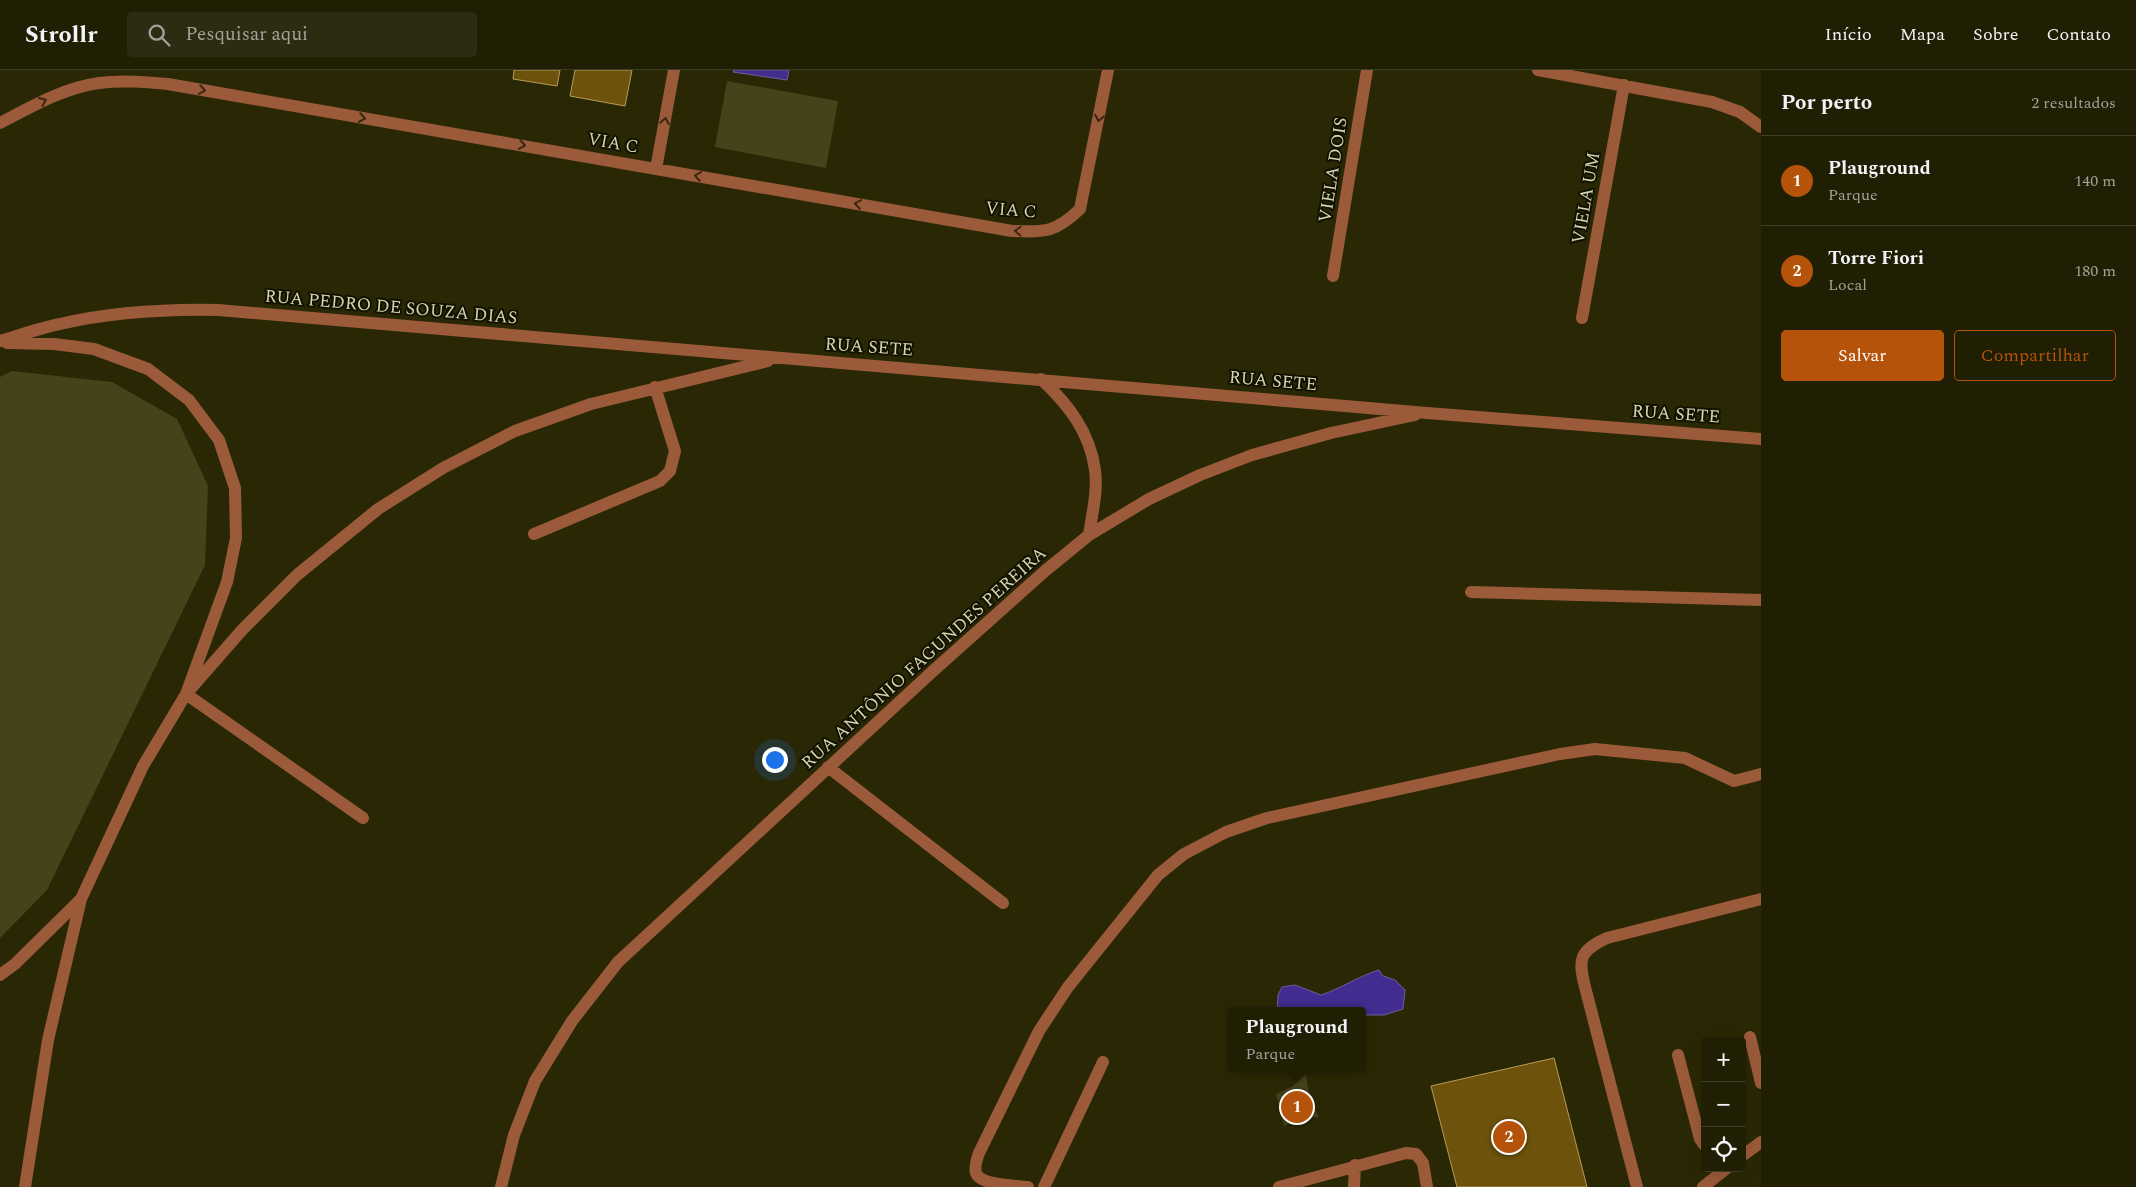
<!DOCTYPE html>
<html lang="pt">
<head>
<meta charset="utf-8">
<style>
	:root { --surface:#201e03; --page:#2d2b12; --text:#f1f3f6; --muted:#a2a29a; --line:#3d3c25; --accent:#b45309 }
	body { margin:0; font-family:Spectral,serif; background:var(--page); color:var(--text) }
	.controls { position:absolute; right:15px; bottom:15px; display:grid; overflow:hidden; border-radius:5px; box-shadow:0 5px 20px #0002 }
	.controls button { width:45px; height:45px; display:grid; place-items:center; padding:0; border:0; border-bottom:1px solid var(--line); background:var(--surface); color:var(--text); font:25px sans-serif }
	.you { position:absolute; left:774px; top:689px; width:18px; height:18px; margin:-12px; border:4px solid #fff; border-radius:50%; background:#1a73e8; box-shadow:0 0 0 8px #1a73e833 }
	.badge { display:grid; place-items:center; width:32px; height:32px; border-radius:50%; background:var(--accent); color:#fff; font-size:16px; font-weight:700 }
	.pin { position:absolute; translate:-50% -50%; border:2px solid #fff; box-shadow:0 1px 5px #0006 }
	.popup { position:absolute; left:1228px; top:937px; width:138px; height:65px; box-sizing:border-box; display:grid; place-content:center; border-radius:5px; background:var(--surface); filter:drop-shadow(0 1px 4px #0005); font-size:16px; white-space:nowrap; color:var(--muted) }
	.popup b { font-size:19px; color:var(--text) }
	.popup::after { content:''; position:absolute; left:50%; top:100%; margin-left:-10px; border:10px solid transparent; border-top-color:var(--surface) }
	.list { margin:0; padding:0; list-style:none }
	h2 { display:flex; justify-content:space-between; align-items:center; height:65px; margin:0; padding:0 20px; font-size:21px }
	h2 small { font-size:16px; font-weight:400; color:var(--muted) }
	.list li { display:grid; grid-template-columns:32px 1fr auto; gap:15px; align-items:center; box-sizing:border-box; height:90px; padding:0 20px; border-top:1px solid var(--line) }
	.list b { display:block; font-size:19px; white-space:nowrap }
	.list p { margin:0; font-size:16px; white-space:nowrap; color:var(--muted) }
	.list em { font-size:16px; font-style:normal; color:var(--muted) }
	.actions { display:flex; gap:10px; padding:15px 20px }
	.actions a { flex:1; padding:11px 0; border:1px solid var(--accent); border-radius:5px; text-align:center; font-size:18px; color:var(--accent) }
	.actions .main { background:var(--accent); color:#fff }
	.icon { flex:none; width:28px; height:28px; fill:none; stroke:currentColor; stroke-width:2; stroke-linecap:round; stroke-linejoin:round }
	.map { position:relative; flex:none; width:1761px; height:1117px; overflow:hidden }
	header { display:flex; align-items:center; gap:30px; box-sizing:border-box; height:70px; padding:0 25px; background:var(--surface); border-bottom:1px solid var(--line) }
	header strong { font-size:24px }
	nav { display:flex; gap:28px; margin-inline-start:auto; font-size:18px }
	.search { width:350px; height:45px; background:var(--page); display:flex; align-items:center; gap:12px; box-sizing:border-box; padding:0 18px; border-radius:5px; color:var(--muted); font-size:19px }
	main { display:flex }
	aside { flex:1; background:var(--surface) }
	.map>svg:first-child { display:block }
	.green { fill:#45431a }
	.water { fill:#422c8f; stroke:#6e5e9a }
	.building { fill:#6c520a; stroke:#b79c5d }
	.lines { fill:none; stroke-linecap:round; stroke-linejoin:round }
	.minor { stroke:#9b5b3a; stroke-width:12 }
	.oneway { stroke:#3b2711 }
	.labels { text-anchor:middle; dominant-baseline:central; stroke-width:4; stroke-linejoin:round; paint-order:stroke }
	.street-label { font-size:18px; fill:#d4d4b3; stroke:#121100 }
</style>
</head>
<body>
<header>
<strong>Strollr</strong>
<div class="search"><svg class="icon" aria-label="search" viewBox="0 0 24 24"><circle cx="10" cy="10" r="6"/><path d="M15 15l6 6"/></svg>Pesquisar aqui</div>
<nav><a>Início</a><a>Mapa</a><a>Sobre</a><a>Contato</a></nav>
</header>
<main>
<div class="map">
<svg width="1761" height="1117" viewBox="0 0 1761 1117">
	<rect width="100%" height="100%" fill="#2a2804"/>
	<path class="green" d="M727,11l111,20 -12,67 -111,-21z
		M12,301l100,11 65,37 31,67 -3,79 -158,325 -47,48v-561z
		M1306,1004l3,22 10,21 -19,2 -16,7 -8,-32 17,-8z"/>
	<path class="water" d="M734,0h55l-2,10 -54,-8z
		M1379,900l4,6 12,4 10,10 -2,19 -19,6h-22v-4h-85l1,-16 4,-8 13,-2 26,10c21,-7 38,-19 58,-25z"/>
	<path class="building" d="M514,0h46l-3,16 -44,-7z
		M575,0h57l-7,36 -55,-10z
		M1554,988l33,129h-130l-26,-101z"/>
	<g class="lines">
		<path class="minor" d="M1538,0l174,32 28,10 21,15
			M0,53c31,-16 63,-35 99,-40 23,-3 46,-1 69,1l844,147c33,1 43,2 68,-22l28,-139
			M656,99l18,-99
			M1333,206l34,-206
			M1582,248l42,-233
			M0,271c20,-6 40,-13 60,-17 52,-12 104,-15 158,-14l1209,103 334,26
			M7,273l47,1 40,5 54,20 41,31 30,40 16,48 1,50 -9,44 -41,112 177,124
			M1041,309c27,25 49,53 54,91 3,21 -3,44 -6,65
			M534,464l126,-53 10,-10 5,-20 -20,-64
			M1471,522l290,8
			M828,697l175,136
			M0,905l15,-11 66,-65
			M1750,967l11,46
			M1678,985l22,84 5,7
			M1742,1086l19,-14
			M25,1117l23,-147 33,-141 62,-133 43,-72 56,-64 55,-55 81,-66 65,-41 72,-37 76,-27 177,-43
			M501,1117l13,-52 21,-54 37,-60 46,-59 315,-291 112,-100 44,-36 60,-36 51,-24 52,-20 79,-22 84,-18
			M1028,1117c-11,-1 -48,-2 -52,-14 -2,-7 1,-14 3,-20l60,-122 29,-44 90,-112 26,-21 42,-22 41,-14 293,-64 35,-5 90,9 49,23 27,-7
			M1044,1117l59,-125
			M1279,1117l127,-34 10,1 7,9 4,24
			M1354,1117l1,-22
			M1637,1117l-52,-200c-7,-28 -6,-36 22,-49l154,-39
			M1703,1117l24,-19"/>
	</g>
	<defs><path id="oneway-chevron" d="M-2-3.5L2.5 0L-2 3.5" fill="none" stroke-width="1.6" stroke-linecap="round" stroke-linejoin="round" transform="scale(1.25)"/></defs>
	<g class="oneway">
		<use href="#oneway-chevron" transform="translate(202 20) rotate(10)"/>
		<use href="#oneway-chevron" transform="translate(43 31) rotate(-24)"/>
		<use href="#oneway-chevron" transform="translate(362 48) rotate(10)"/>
		<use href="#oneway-chevron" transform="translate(1099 48) rotate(101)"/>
		<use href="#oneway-chevron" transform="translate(665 51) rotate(-80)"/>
		<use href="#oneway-chevron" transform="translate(522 75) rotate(10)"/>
		<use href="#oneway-chevron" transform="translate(698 106) rotate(-170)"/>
		<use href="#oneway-chevron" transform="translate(858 134) rotate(-170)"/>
		<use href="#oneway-chevron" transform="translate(1018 161) rotate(-177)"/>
	</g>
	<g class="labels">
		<g class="street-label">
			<text transform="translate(613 73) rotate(10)">VIA C</text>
			<text transform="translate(1333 100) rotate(-81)">VIELA DOIS</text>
			<text transform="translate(1586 128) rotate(-80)">VIELA UM</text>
			<text transform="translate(1011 140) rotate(5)">VIA C</text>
			<text transform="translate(391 237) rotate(5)">RUA PEDRO DE SOUZA DIAS</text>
			<text transform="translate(869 277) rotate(4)">RUA SETE</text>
			<text transform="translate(1273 311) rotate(5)">RUA SETE</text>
			<text transform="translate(1676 344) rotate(4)">RUA SETE</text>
			<text transform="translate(924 588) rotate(-42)">RUA ANTÔNIO FAGUNDES PEREIRA</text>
		</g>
	</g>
</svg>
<div class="controls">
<button>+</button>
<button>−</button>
<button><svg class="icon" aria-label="locate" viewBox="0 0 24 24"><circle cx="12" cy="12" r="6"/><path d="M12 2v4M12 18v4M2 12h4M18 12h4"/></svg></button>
</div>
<div class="you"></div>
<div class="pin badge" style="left:1297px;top:1037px">1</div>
<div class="popup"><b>Plauground</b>Parque</div>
<div class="pin badge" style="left:1509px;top:1067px">2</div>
</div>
<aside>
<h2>Por perto<small>2 resultados</small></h2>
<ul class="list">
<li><span class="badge">1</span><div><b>Plauground</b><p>Parque</p></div><em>140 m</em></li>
<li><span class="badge">2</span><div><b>Torre Fiori</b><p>Local</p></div><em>180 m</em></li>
</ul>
<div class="actions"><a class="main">Salvar</a><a>Compartilhar</a></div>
</aside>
</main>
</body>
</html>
